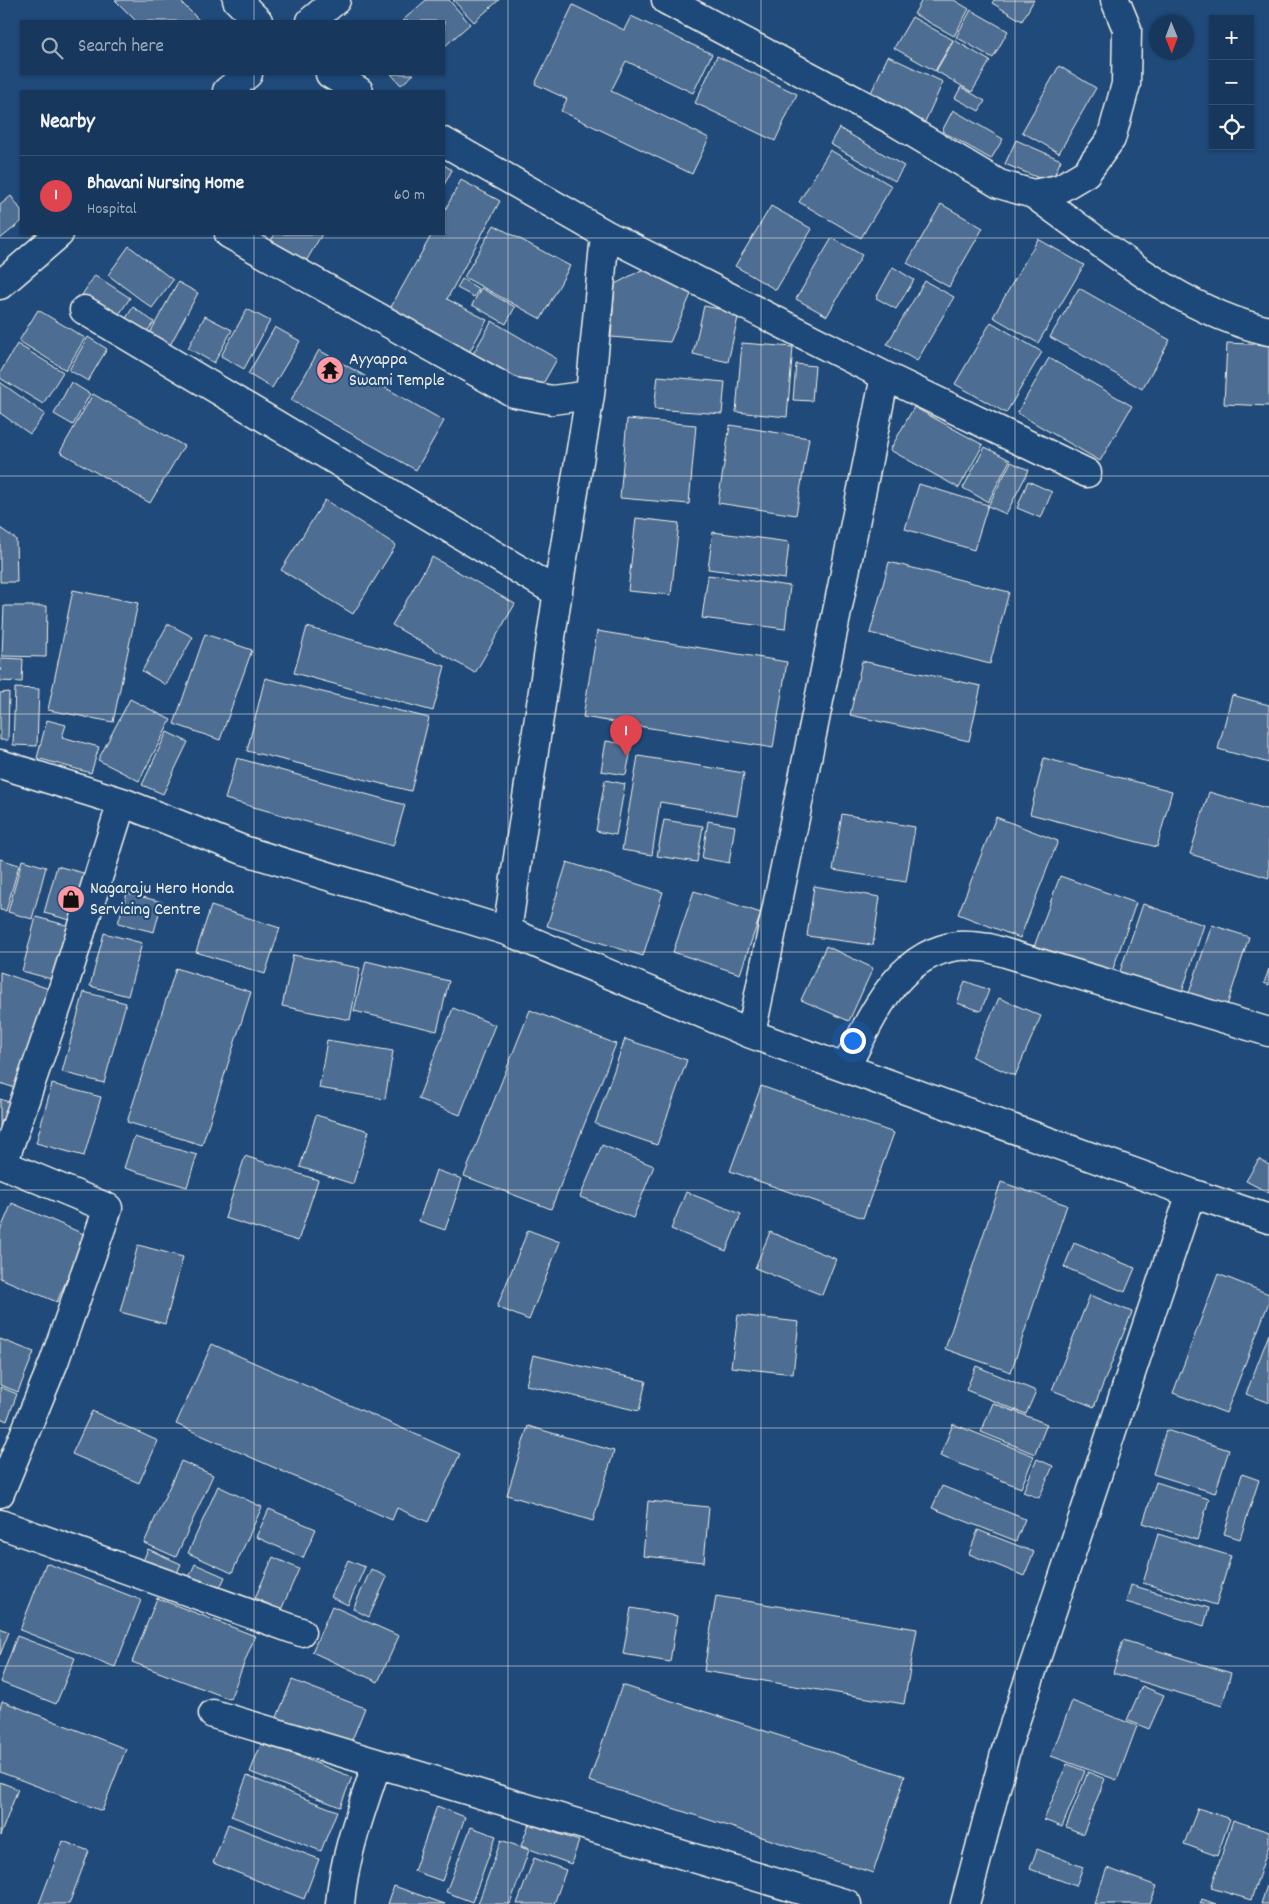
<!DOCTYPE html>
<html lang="en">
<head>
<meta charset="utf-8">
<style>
	:root { --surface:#17385c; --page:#203f62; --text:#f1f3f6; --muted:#9eacbb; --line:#365272; --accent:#90b9f0 }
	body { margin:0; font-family:Dekko,sans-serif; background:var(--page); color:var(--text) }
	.controls { position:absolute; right:15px; top:15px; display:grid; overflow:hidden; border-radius:0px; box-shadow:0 1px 4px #0004 }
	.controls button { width:45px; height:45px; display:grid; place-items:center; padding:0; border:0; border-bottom:1px solid var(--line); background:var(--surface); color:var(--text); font:25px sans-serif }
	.compass { position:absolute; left:1149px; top:15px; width:45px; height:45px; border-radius:50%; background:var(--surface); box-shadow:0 1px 4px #0004; rotate:179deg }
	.you { position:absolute; left:852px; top:1040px; width:18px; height:18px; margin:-12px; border:4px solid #fff; border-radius:50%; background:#1a73e8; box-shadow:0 0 0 8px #1a73e833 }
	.badge { display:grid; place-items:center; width:32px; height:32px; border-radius:50%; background:var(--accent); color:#fff; font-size:16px; font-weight:700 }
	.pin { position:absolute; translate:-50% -41px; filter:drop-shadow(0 1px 2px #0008) }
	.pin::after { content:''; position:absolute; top:26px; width:18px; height:15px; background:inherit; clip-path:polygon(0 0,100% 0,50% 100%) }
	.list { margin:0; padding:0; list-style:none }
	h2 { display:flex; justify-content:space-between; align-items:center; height:65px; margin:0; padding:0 20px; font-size:21px }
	h2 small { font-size:16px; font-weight:400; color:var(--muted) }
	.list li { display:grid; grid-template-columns:32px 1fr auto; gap:15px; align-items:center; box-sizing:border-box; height:80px; padding:0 20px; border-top:1px solid var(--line) }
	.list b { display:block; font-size:19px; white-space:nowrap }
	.list p { margin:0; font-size:16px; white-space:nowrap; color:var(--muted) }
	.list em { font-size:16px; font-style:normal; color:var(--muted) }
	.icon { flex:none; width:28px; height:28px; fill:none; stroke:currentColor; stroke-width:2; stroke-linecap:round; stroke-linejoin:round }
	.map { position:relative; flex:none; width:1269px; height:1904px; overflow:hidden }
	.search { position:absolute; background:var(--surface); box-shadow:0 1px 4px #0004; left:20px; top:20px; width:425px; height:55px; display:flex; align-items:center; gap:12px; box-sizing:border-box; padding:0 18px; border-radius:0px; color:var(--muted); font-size:19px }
	.panel { position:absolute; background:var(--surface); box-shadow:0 1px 4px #0004; left:20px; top:90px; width:425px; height:145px; border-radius:0px }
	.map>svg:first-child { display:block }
	.building { fill:#4d6e92; stroke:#f4f1e8 }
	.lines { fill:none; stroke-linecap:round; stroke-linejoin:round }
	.minor-casing { stroke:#f4f1e8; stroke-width:31 }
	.trunk-casing { stroke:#f4f1e8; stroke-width:31 }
	.minor { stroke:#1f4a7a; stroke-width:28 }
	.trunk { stroke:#1f4a7a; stroke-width:28 }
	.grid { fill:none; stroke:#f4f1e8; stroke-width:1; stroke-opacity:0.55 }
	.labels { text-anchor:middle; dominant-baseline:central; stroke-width:4.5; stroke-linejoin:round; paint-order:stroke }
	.poi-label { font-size:18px; fill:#f4f1e8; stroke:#1f4a7a; text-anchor:start }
</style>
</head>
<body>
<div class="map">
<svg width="1269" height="1904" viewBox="0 0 1269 1904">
	<rect width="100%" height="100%" fill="#1f4a7a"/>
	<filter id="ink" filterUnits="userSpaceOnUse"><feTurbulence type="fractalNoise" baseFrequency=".02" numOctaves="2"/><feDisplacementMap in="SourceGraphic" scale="10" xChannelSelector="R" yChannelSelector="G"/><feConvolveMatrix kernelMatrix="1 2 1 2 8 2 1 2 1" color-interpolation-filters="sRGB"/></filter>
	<g filter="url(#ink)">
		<path class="building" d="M115,0h64l21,21h-64z
			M426,0h23l21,24 -26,23v-26h-42z
			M453,0h46l-25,22z
			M922,0h32l15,9 -15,27 -40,-22z
			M994,0h40l-12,21 -30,-18z
			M573,5l51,25 7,-14 81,38 -19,39 -67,-32 -15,30 98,47 -17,36 -131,-63 6,-12 -32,-15z
			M971,10l37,21 -15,27 -37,-21z
			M912,17l41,23 -18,31 -41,-23z
			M954,40l36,21 -18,31 -36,-21z
			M717,56l80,38 -22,47 -80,-38z
			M888,56l55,26 -19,42 -55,-27z
			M1059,66l37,22 -37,65 -37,-21z
			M391,74h23l-13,11z
			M961,87l24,14 -6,10 -24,-13z
			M953,110l50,29 -12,20 -49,-28z
			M839,128l65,38 -9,15 -65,-37z
			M1016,140l45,20 -10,23 -46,-19z
			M830,150l62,36 -31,52 -62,-36z
			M444,165l8,5 -8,15z
			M461,180l39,21 -53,98 40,21 -21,38 -79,-44 45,-80h12v-22z
			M11,196l10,14v12l-21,17v-34z
			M941,204l42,24 -34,59 -42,-24z
			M771,206l41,23 -36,61 -41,-24z
			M494,225l76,41 -29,53 -77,-42z
			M275,234h47l-17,29 -36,-19z
			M832,238l30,17 -35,61 -31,-17z
			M1038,239l46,26 -46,78 -45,-26z
			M129,246l44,34 -21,28 -44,-33z
			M651,265l41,27 -22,50 -59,-5 4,-53z
			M893,267l21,13 -18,29 -20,-11z
			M95,275l35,23 -14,21 -34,-24z
			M462,279l17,10 -5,8 -17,-9z
			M925,281l29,16 -37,64 -30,-17z
			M178,282l20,11 -30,56 -21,-11z
			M481,288l34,19 -9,17 -34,-19z
			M1079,288l91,52 -28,49 -92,-52z
			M704,306l35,7 -11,49 -35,-8z
			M133,307l21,15 -10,14 -21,-13z
			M247,309l23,12 -26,48 -23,-13z
			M38,310l47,28 -19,32 -47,-29z
			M205,316l27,14 -18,33 -26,-15z
			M492,321l65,38 -21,37 -66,-37z
			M991,322l51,30 -36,61 -51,-29z
			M275,327l25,14 -28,47 -24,-14z
			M88,337l19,12 -19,32 -19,-11z
			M742,343l51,4 -6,70 -51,-5z
			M1227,343l42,2v61l-45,-2z
			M17,344l46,28 -20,32 -43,-26v-5z
			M319,350l125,71 -28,49 -125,-70z
			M1049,358l83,48 -32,55 -83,-48z
			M796,364l19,2 -3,35 -19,-1z
			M658,376l67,6 -3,32 -68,-5z
			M0,382l45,32 -15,20 -30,-21z
			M71,382l19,12 -17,31 -19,-11z
			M93,394l91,52 -34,57 -90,-51z
			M914,407l69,38 -24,43 -69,-38z
			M627,419l69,6 -7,79 -69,-6z
			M730,425l79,13 -13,77 -78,-12z
			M985,447l25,13 -22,42 -25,-14z
			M1011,462l18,8 -23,44 -18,-8z
			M1028,481l24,11 -11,26 -24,-10z
			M919,484l69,21 -14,45 -69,-21z
			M325,500l71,45 -43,69 -72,-44z
			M636,518l43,5 -8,72 -43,-4z
			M0,528l16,11 1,43h-17z
			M713,532l76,10 -4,37 -77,-10z
			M432,557l83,47 -40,69 -83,-48z
			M889,562l120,30 -19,72 -120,-31z
			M708,575l82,11 -5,43 -83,-11z
			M73,590l65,13 -25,119 -65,-12z
			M4,606h43l-1,51 -44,-1z
			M168,624l25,13 -27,48 -24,-14z
			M307,627l138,39 -12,45 -139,-38z
			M597,631l190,31 -14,86 -190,-31z
			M205,634l47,16 -32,90 -46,-16z
			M1,658l22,1 -1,23 -22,-1z
			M862,661l119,25 -12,55 -119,-26z
			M265,678l164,40 -18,73 -164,-40z
			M15,688l24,1 -2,57 -24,-1z
			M9,692l-1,48h-8v-47z
			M1232,695l37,10v58l-51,-14z
			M130,699l41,21 -32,61 -41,-21z
			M47,720l19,5 -4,12 37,10 -8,26 -54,-15z
			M167,732l21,10 -25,52 -21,-9z
			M606,741l26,4 -6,30 -25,-4z
			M638,756l106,17 -7,42 -77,-13 -8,53 -30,-5z
			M237,758l168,47 -12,41 -168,-47z
			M1044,758l128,33 -15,56 -127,-33z
			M605,780l20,4 -9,51 -20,-4z
			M1209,792l60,18v68l-79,-24z
			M842,814l73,13 -9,55 -73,-12z
			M996,817l62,24 -38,97 -62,-24z
			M664,820l39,6 -6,36 -40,-6z
			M708,821l27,5 -6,37 -27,-5z
			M0,859l19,6 -13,46 -6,-1z
			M22,860l24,7 -14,52 -24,-7z
			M567,862l96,30 -20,64 -96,-30z
			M57,866l34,9 -13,47 -34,-9z
			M1060,876l76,27 -28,80 -77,-28z
			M814,886l66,11 -7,48 -66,-9z
			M694,891l67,22 -21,61 -67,-22z
			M127,893l35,9 -8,30 -36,-9z
			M1143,904l61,21 -25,76 -62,-21z
			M211,906l69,22 -15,46 -69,-22z
			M36,917l41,11 -15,54 -40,-11z
			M1212,925l37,12 -25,78 -38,-13z
			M104,933l38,10 -14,53 -38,-10z
			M826,946l47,22 -24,53 -48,-21z
			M293,955l67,13 -10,52 -68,-14z
			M366,961l83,20 -12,50 -83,-20z
			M176,968l75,24 -49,153 -75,-23z
			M1269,969v16l-5,-2z
			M0,972l55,19 -34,99 -21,-7z
			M965,981l24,9 -8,21 -24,-8z
			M84,992l42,11 -22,80 -42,-11z
			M999,998l42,18 -26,60 -43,-19z
			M453,1008l42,17 -35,90 -42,-16z
			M530,1010l86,34 -65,165 -87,-33z
			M625,1039l62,21 -30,85 -62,-21z
			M327,1040l66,11 -8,48 -66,-11z
			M52,1084l49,13 -17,59 -48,-13z
			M761,1086l133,47 -31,85 -133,-47z
			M0,1099l18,6 -18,40z
			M316,1115l53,16 -16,53 -53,-17z
			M134,1137l63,18 -10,32 -63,-19z
			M602,1145l52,21 -21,52 -53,-21z
			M245,1156l73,24 -20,61 -73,-23z
			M1259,1159l10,6v28l-23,-12z
			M436,1170l26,9 -17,51 -26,-9z
			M1001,1182l66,23 -56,167 -66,-23z
			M686,1192l55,22 -15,37 -55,-22z
			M12,1203l74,32 -29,67 -57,-24v-47z
			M528,1230l32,12 -31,78 -32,-13z
			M770,1232l66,27 -14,36 -67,-27z
			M1074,1243l61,25 -10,24 -61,-25z
			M138,1245l45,12 -18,67 -45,-12z
			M1218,1274l51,20v8l-43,111 -53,-20z
			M1090,1295l42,17 -38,95 -42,-17z
			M738,1315l61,7 -6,52 -62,-7z
			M1269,1334v69l-23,-9z
			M0,1339l34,13 -16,40 -18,-7z
			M212,1344l248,110 -32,68 -31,-14 -5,12 -216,-96z
			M533,1355l113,26 -7,30 -113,-26z
			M976,1366l60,25 -10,23 -60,-24z
			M0,1387l17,7 -10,27 -7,-3z
			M993,1403l54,21 -12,30 -54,-22z
			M92,1411l66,30 -19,42 -67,-29z
			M953,1424l81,32 -13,32 -81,-32z
			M528,1426l86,25 -21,70 -86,-26z
			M1166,1430l63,20 -14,43 -62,-19z
			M1037,1459l16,7 -14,32 -16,-6z
			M181,1461l32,14 -37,82 -32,-14z
			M1242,1474l17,6 -19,59 -16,-5z
			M1156,1482l53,17 -12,41 -54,-17z
			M218,1486l44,21 -30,66 -44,-20z
			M942,1486l83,33 -9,22 -84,-33z
			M648,1501l61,6 -5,55 -61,-6z
			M269,1509l47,20 -13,29 -47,-21z
			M978,1530l56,22 -10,24 -55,-22z
			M1158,1534l73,22 -15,49 -73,-22z
			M148,1549l33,15 -8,18 -33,-14z
			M273,1557l26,12 -18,41 -26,-12z
			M348,1560l17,7 -17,38 -17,-8z
			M46,1563l95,37 -26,67 -95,-37z
			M195,1564l30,13 -10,22 -30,-13z
			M371,1569l16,8 -18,40 -16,-8z
			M1131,1585l78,23 -5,18 -78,-24z
			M716,1596l201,33 -13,75 -200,-33z
			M157,1598l98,38 -25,63 -98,-37z
			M332,1606l67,30 -21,46 -66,-30z
			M631,1608l46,8 -7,46 -47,-8z
			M0,1628l9,4 -9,23z
			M17,1636l58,22 -19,46 -56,-22z
			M1123,1640l108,33 -9,33 -109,-33z
			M292,1680l73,28 -17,42 -73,-28z
			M622,1685l283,91 -32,97 -284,-92z
			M1142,1686l22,9 -15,34 -22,-9z
			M2,1701l124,48 -24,62 -102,-39v-64z
			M1072,1701l65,25 -20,54 -66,-24z
			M262,1742l90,35 -12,30 -90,-35z
			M1067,1764l18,7 -23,56 -18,-7z
			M1088,1772l17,7 -22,55 -17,-7z
			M247,1776l90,35 -16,40 -90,-35z
			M0,1782l18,7 -18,47z
			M437,1806l28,11 -23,64 -28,-10z
			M1198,1808l32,11 -13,37 -33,-12z
			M1233,1820l36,12v13l-18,55 -40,-12z
			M228,1824l91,35 -15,40 -91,-36z
			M529,1824l50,17 -8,23 -50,-18z
			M471,1827l25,9 -24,66 -26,-10z
			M501,1840l28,10 -19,54h-32z
			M63,1841l26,10 -20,53h-30z
			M1037,1849l46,18 -7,19 -46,-17z
			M534,1858l32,12 -12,34h-37z
			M1107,1868l50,18 -7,18h-56z
			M1269,1879v25h-8z
			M394,1886l51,18h-57z
			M1202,1899l14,5h-16z"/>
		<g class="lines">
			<g class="minor-casing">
				<path id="minor" d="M237,0l21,21
					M666,0l224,119 109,65 34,10 26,-5 27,-16 25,-34 15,-55 1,-55 -12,-29
					M330,74l29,17
					M444,142l161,92 -15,161 -28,169 -55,367
					M1033,194c74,52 146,117 236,137
					M229,234l285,159 38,7 38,-5
					M605,234l280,142 202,97
					M84,310l474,283
					M0,764l122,38 121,48 264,81 244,103 440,159 78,26
					M751,1034l134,-658
					M845,1068c27,-49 50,-114 113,-122 10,-1 21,1 31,2l280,84
					M0,1163l108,45 -54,154 -54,131
					M3,1164l57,-166 62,-196
					M0,1524l301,108
					M213,1714l634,190
					M340,1904c4,-49 22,-95 37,-141
					M965,1904l42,-158 184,-553"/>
			</g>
			<g class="trunk-casing">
				<path id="trunk" d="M311,21l25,-21
					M227,91l21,-17
					M0,285l59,-51"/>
			</g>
			<use href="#minor" class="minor"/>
			<use href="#trunk" class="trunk"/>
		</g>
	</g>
	<path class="grid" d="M254,0v21M508,0v1904M761,0v1904M1015,0v1904M254,74v17M254,234v1670M0,238h1269M0,476h1269M0,714h1269M0,952h1269M0,1190h1269M0,1428h1269M0,1666h1269"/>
	<defs>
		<g id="temple-disc" transform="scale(1.4375)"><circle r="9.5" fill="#ff9aa2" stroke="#1f4a7a"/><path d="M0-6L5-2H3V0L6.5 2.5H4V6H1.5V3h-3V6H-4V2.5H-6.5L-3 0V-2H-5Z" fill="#111"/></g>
		<g id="shop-disc" transform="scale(1.4375)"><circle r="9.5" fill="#ff9aa2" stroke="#1f4a7a"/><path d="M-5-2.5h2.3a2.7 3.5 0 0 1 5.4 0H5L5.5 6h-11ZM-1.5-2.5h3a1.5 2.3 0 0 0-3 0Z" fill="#111"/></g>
	</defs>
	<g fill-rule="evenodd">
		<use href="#temple-disc" x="330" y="370"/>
		<use href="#shop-disc" x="71" y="899"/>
	</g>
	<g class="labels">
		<g class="poi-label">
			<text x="349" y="360">Ayyappa<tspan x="349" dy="21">Swami Temple</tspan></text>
			<text x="90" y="889">Nagaraju Hero Honda<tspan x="90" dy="21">Servicing Centre</tspan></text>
		</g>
	</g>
</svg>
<div class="controls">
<button>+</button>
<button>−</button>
<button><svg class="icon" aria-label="locate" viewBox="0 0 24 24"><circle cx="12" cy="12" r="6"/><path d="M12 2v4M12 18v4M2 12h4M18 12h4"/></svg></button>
</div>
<svg class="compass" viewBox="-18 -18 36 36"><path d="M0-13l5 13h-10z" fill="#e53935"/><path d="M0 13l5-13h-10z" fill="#9eacbb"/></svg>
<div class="you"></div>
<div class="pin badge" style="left:626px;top:756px;background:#e0444e">1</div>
<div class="search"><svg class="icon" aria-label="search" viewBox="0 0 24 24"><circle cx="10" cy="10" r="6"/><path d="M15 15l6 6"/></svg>Search here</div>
<section class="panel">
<h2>Nearby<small></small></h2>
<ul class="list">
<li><span class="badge" style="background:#e0444e">1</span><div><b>Bhavani Nursing Home</b><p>Hospital</p></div><em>60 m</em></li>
</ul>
</section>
</div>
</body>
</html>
